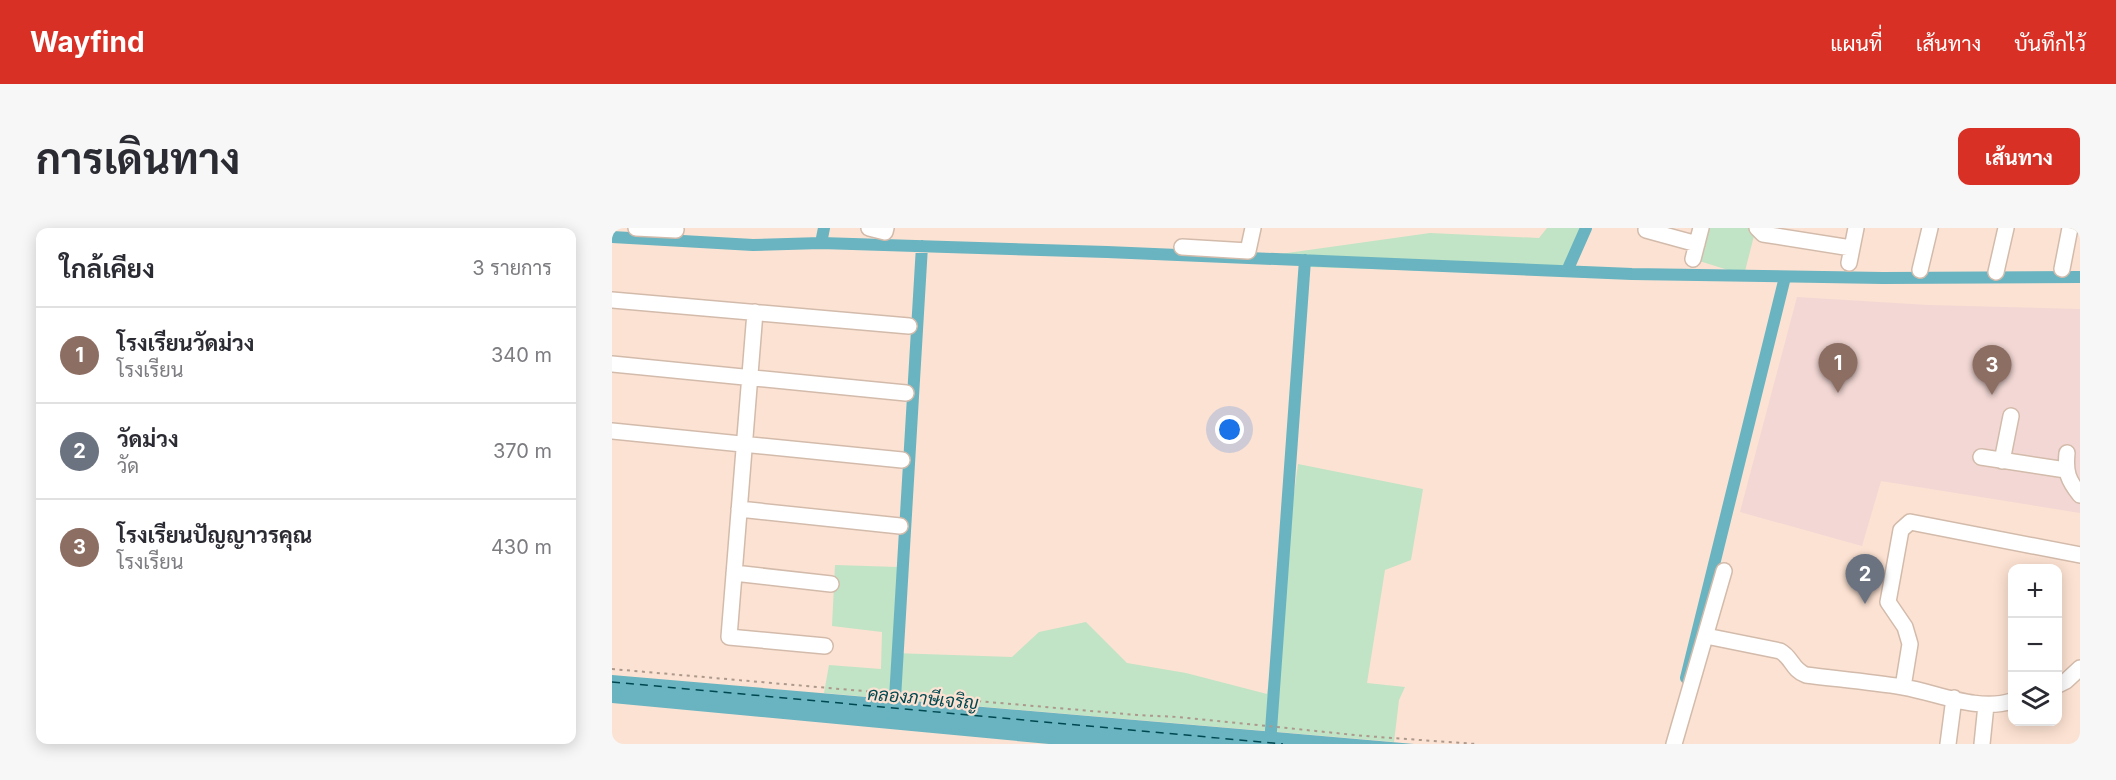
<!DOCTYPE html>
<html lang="th">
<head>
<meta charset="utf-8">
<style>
	:root { --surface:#fff; --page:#f7f7f7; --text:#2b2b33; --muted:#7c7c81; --line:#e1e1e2; --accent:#d93025 }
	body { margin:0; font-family:Inter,Sarabun,sans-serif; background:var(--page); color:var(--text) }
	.controls { position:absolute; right:18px; bottom:18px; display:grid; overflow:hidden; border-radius:12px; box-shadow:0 3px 15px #0003 }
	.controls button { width:54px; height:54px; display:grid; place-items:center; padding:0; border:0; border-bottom:2px solid var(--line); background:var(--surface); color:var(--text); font:30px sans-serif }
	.you { position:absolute; left:618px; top:202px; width:21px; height:21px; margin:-15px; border:4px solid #fff; border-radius:50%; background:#1a73e8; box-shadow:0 0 0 9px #1a73e833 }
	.badge { display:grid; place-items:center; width:39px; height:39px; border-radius:50%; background:var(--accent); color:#fff; font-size:20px; font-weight:700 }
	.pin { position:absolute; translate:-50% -50px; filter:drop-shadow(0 2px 3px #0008) }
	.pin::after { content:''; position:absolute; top:32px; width:21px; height:18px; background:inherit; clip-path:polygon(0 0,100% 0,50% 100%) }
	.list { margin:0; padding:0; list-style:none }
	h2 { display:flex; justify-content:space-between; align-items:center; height:78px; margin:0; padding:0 24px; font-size:26px }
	h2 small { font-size:20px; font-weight:400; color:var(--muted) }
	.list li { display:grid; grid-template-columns:39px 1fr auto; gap:18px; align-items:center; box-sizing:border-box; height:96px; padding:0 24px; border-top:2px solid var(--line) }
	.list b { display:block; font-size:22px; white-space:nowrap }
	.list p { margin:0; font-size:20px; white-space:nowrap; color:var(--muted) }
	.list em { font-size:20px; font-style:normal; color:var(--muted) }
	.icon { flex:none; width:33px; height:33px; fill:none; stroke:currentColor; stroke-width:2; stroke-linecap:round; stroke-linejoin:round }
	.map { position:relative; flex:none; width:1468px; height:516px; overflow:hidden; border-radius:12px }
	header { display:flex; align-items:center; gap:36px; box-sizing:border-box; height:84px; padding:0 30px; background:var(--accent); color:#fff }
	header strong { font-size:28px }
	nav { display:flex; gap:33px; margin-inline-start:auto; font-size:21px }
	.intro { display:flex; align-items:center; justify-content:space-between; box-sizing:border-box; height:144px; padding:0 36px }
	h1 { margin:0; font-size:42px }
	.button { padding:15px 27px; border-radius:12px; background:var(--accent); color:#fff; font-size:21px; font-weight:700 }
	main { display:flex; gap:36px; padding:0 36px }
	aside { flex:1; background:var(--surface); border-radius:12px; box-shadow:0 3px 15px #0003 }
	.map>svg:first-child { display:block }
	.education { fill:#f2d7d4 }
	.green { fill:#c0e4c5 }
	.water { fill:#69b4c0 }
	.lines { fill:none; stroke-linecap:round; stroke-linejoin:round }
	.canal { stroke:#69b4c0; stroke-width:12 }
	.ferry { stroke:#004851; stroke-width:1.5; stroke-dasharray:8 6; stroke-linecap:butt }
	.minor-casing { stroke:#d3bbab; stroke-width:18 }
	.path { stroke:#ad988c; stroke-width:2; stroke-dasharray:3 4.5; stroke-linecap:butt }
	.minor { stroke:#fff; stroke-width:15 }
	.labels { text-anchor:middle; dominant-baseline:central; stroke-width:4.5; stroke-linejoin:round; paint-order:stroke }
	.water-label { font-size:18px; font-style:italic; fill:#004851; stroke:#fce2d2 }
</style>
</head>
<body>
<header>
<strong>Wayfind</strong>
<nav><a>แผนที่</a><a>เส้นทาง</a><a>บันทึกไว้</a></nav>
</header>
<div class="intro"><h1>การเดินทาง</h1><a class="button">เส้นทาง</a></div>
<main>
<aside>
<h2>ใกล้เคียง<small>3 รายการ</small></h2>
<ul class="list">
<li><span class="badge" style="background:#8d6e63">1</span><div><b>โรงเรียนวัดม่วง</b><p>โรงเรียน</p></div><em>340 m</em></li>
<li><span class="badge" style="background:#6b7280">2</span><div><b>วัดม่วง</b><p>วัด</p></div><em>370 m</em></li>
<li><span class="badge" style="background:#8d6e63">3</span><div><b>โรงเรียนปัญญาวรคุณ</b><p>โรงเรียน</p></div><em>430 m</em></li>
</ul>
</aside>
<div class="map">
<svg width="1468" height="516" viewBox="0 0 1468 516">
	<rect width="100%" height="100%" fill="#fce2d2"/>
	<path class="education" d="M1185,69l131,8 152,4v204l-199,-32 -19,65 -122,-34z"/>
	<path class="green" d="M935,0h43l-20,47 -261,-8 -36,-12 157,-22 109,5z
		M1089,0h55l-12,47 -51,-16z
		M686,236l125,25 -12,71 -26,10 -18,113 38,4 -6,13 -5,42 -570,-49 5,-28 52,4 1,-37 -50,-6 3,-61 63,2 -5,86 119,4 27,-25 47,-10 41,41 59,10 81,21z"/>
	<path class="water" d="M0,447l802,69h-365l-437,-41z"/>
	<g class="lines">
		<path class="canal" d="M0,9l141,8 68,-2 286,9 525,22 251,4 197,-1
			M209,15l3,-15
			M955,43l19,-43
			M1074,450l99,-401
			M282,487l28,-469
			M658,516l35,-484"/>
		<path class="ferry" d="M0,454l671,62"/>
		<g class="minor-casing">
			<path id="minor" d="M24,0l40,2
				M257,0l16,4 1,-4
				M1145,0l6,6 88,14
				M1034,2l51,14
				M570,19l66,4 5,-23
				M1081,31l8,-31
				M1237,35l7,-35
				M1450,41l8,-41
				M1308,42l10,-42
				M1384,44l10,-44
				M0,72l297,26
				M143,84l-26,325 96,9
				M0,136l294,29
				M0,203l290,29
				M1455,225c-2,19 1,27 13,42
				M1369,229l85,13
				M1390,233l9,-45
				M127,281l161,17
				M122,345l97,11
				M1094,408l74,15c12,6 12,19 26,24 32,4 65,7 97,12 35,6 75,25 109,14
				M1446,457l8,-4 14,-13
				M1291,459l7,-43 -5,-17 -17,-25 13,-72 9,-8 170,33
				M1062,516l50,-173
				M1336,516l6,-46
				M1370,516l4,-39"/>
		</g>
		<path class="path" d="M0,441l525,46 41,2 187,19 111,8"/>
		<use href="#minor" class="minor"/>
	</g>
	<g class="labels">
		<g class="water-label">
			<text transform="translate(311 470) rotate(5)">คลองภาษีเจริญ</text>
		</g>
	</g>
</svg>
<div class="controls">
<button>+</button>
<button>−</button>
<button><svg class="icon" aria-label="layers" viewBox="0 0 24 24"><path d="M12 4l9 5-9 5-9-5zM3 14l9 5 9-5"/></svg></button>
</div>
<div class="you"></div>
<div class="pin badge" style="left:1226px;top:165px;background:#8d6e63">1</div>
<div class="pin badge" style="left:1253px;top:376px;background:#6b7280">2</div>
<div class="pin badge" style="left:1380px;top:167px;background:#8d6e63">3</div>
</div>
</main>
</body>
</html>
